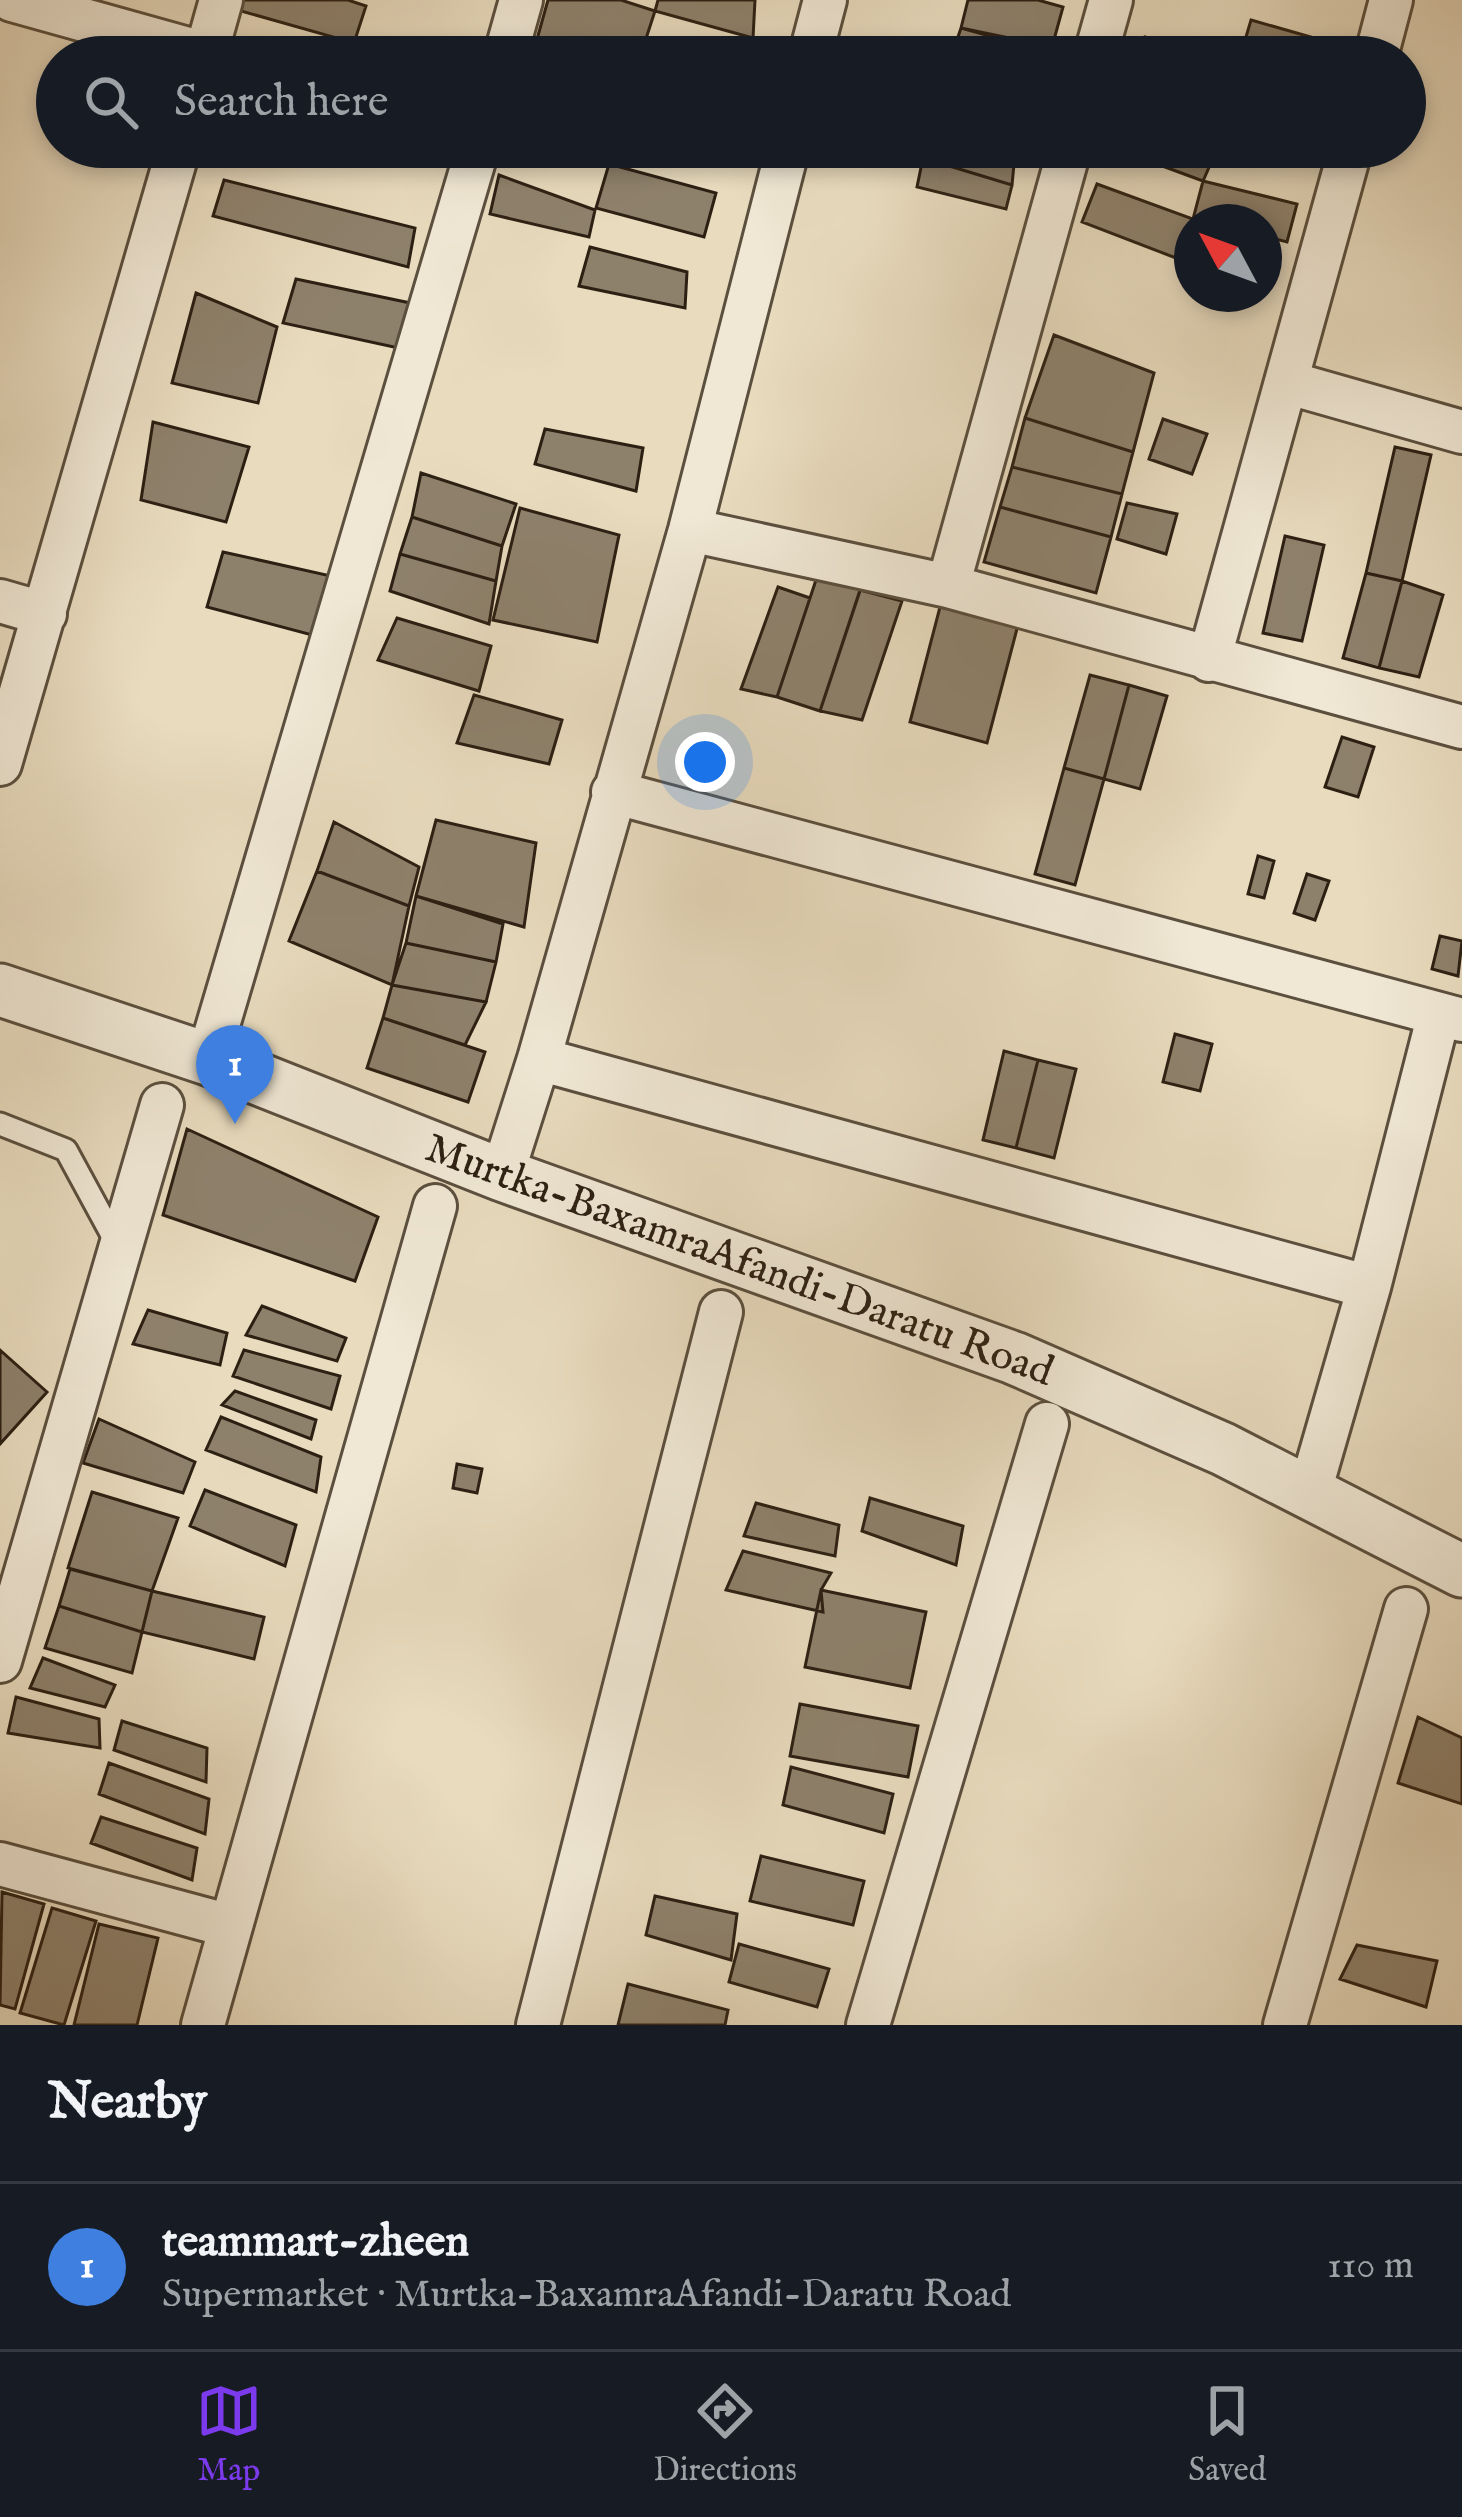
<!DOCTYPE html>
<html lang="en">
<head>
<meta charset="utf-8">
<style>
	:root { --surface:#171b24; --page:#242831; --text:#f1f3f6; --muted:#9ea1a6; --line:#363941; --accent:#7c3aed }
	body { margin:0; font-family:"IM FELL English",serif; background:var(--page); color:var(--text) }
	.compass { position:absolute; left:1174px; top:204px; width:108px; height:108px; border-radius:50%; background:var(--surface); box-shadow:0 6px 18px #0003; rotate:311deg }
	.you { position:absolute; left:705px; top:762px; width:42px; height:42px; margin:-30px; border:9px solid #fff; border-radius:50%; background:#1a73e8; box-shadow:0 0 0 18px #1a73e833 }
	.badge { display:grid; place-items:center; width:78px; height:78px; border-radius:50%; background:var(--accent); color:#fff; font-size:39px; font-weight:700 }
	.pin { position:absolute; translate:-50% -99px; filter:drop-shadow(0 3px 6px #0008) }
	.pin::after { content:''; position:absolute; top:63px; width:42px; height:36px; background:inherit; clip-path:polygon(0 0,100% 0,50% 100%) }
	.list { margin:0; padding:0; list-style:none }
	h2 { display:flex; justify-content:space-between; align-items:center; height:156px; margin:0; padding:0 48px; font-size:51px }
	h2 small { font-size:39px; font-weight:400; color:var(--muted) }
	.list li { display:grid; grid-template-columns:78px 1fr auto; gap:36px; align-items:center; box-sizing:border-box; height:168px; padding:0 48px; border-top:3px solid var(--line) }
	.list b { display:block; font-size:45px; white-space:nowrap }
	.list p { margin:0; font-size:39px; white-space:nowrap; color:var(--muted) }
	.list em { font-size:39px; font-style:normal; color:var(--muted) }
	.icon { flex:none; width:66px; height:66px; fill:none; stroke:currentColor; stroke-width:2; stroke-linecap:round; stroke-linejoin:round }
	.map { position:relative; flex:none; width:1462px; height:2025px; overflow:hidden }
	.search { position:absolute; background:var(--surface); box-shadow:0 6px 18px #0003; left:36px; right:36px; top:36px; height:132px; display:flex; align-items:center; gap:30px; box-sizing:border-box; padding:0 42px; border-radius:66px; color:var(--muted); font-size:45px }
	.sheet { height:324px; background:var(--surface) }
	nav { display:flex; justify-content:space-around; align-items:center; box-sizing:border-box; height:168px; border-top:3px solid var(--line); background:var(--surface); font-size:33px; color:var(--muted) }
	nav a { display:grid; justify-items:center; gap:6px }
	nav .on { color:var(--accent) }
	.map>svg:first-child { display:block }
	.building { fill:#8e816c; stroke:#2c2013; stroke-width:3 }
	.lines { fill:none; stroke-linecap:round; stroke-linejoin:round }
	.service-casing { stroke:#5b4f3e; stroke-width:27 }
	.minor-casing { stroke:#5b4f3e; stroke-width:48 }
	.tertiary-casing { stroke:#5b4f3e; stroke-width:57 }
	.service { stroke:#f0e8d5; stroke-width:21 }
	.minor { stroke:#f0e8d5; stroke-width:42 }
	.tertiary { stroke:#f0e8d5; stroke-width:51 }
	.labels { text-anchor:middle; dominant-baseline:central; stroke-width:12; stroke-linejoin:round; paint-order:stroke }
	.street-label { font-size:42px; fill:#2c2013; stroke:#f0e8d5 }
</style>
</head>
<body>
<div class="map">
<svg width="1462" height="2025" viewBox="0 0 1462 2025">
	<rect width="100%" height="100%" fill="#e8dbbe"/>
	<filter id="stains"><feTurbulence type="fractalNoise" baseFrequency=".00167" numOctaves="4"/><feColorMatrix values="0 0 0 0 .2 0 0 0 0 .09 0 0 0 0 .02 0 0 0 .5 -.17"/></filter>
	<radialGradient id="worn" r=".72"><stop offset=".6" stop-color="#630" stop-opacity="0"/><stop offset="1" stop-color="#630" stop-opacity=".3"/></radialGradient>
	<path class="building" d="M238,0h110l18,6 -12,37 -120,-34z
		M548,0h73l34,11 -15,46h-108z
		M658,0h97l-2,38 -98,-27z
		M968,0h70l25,7 -11,40 -91,-19z
		M1251,20l88,25 -3,12h-96z
		M961,28l86,24 -1,5h-95z
		M1145,37l73,20h-79z
		M926,147h67l22,7 -3,31 -89,-27z
		M1111,147h99l7,2 -14,32z
		M1245,147h64l-4,16z
		M923,158l89,27 -6,24 -89,-22z
		M609,164l107,29 -12,44 -108,-29z
		M499,175l96,35 -6,27 -99,-23z
		M224,180l191,48 -7,39 -195,-51z
		M1203,181l94,23 -10,38 -23,-6v-14l-71,-3z
		M1097,184l96,35 -17,39 -94,-36z
		M590,247l97,25 -2,36 -106,-22z
		M296,279l119,25 -12,45 -120,-26z
		M196,293l81,34 -19,76 -86,-20z
		M1054,335l100,38 -21,79 -108,-34z
		M1025,418l108,34 -11,42 -110,-27z
		M1163,419l44,15 -15,40 -43,-15z
		M153,422l96,25 -23,75 -85,-22z
		M545,429l98,19 -7,43 -101,-27z
		M1395,447l36,8 -29,126 -36,-8z
		M1012,467l110,27 -11,43 -111,-30z
		M421,473l95,31 -14,42 -90,-29z
		M1127,503l50,11 -11,40 -49,-15z
		M1000,507l111,30 -15,56 -112,-31z
		M520,508l99,27 -22,107 -104,-22z
		M412,517l90,29 -6,35 -96,-27z
		M1285,536l39,9 -22,96 -39,-8z
		M223,552l108,24 -19,59 -105,-28z
		M400,554l96,27 -7,43 -99,-33z
		M1366,573l36,8 -23,87 -36,-10z
		M818,574l43,14 -41,123 -43,-14z
		M1402,581l41,14 -24,82 -40,-9z
		M778,587l32,11 -33,99 -36,-8z
		M860,590l42,11 -40,119 -42,-9z
		M940,607l78,18 -31,118 -77,-21z
		M397,618l94,28 -12,45 -101,-31z
		M1090,675l39,10 -25,94 -40,-11z
		M1129,685l38,11 -27,93 -36,-10z
		M474,695l88,25 -13,44 -92,-21z
		M1342,737l32,10 -16,50 -33,-10z
		M1064,768l40,11 -29,106 -40,-11z
		M436,820l100,23 -12,84 -108,-31z
		M334,822l85,45 -10,39 -92,-35z
		M1258,856l16,5 -10,37 -16,-4z
		M317,871l92,35 -17,79 -103,-44z
		M1307,874l22,7 -14,39 -21,-7z
		M416,896l87,28 -7,38 -90,-19z
		M1440,936l22,5 -4,35 -26,-7z
		M406,943l90,19 -10,40 -94,-17z
		M392,985l94,17 -21,43 -82,-27z
		M383,1018l102,34 -17,50 -101,-34z
		M1175,1034l37,10 -12,47 -37,-9z
		M1004,1051l34,9 -22,88 -33,-8z
		M1038,1060l38,9 -22,89 -38,-10z
		M187,1129l191,88 -23,64 -192,-66z
		M262,1306l84,32 -9,23 -91,-26z
		M148,1310l79,23 -7,32 -87,-21z
		M0,1350l47,42 -47,52z
		M244,1350l96,26 -9,33 -98,-33z
		M235,1391l81,29 -5,19 -89,-34z
		M221,1417l100,40 -5,35 -110,-42z
		M99,1419l96,43 -12,31 -100,-30z
		M457,1464l25,5 -5,24 -24,-5z
		M205,1490l91,35 -11,41 -95,-40z
		M92,1492l86,26 -26,73 -84,-23z
		M870,1498l93,28 -7,39 -94,-34z
		M756,1503l83,22 -4,31 -91,-20z
		M743,1551l88,22 -10,17 2,22 -97,-22z
		M70,1569l82,22 -10,41 -83,-26z
		M821,1590l105,22 -16,76 -105,-21z
		M152,1591l112,26 -10,42 -112,-27z
		M59,1606l83,26 -10,41 -87,-25z
		M43,1658l72,27 -10,22 -75,-19z
		M16,1697l83,22 1,29 -92,-15z
		M800,1704l118,22 -10,51 -118,-21z
		M1418,1717l44,21v66l-64,-21z
		M122,1721l85,27 -1,34 -92,-32z
		M109,1763l100,36 -4,35 -106,-40z
		M791,1767l102,27 -9,39 -101,-28z
		M101,1817l96,31 -5,32 -101,-37z
		M761,1856l103,25 -11,44 -103,-24z
		M2,1892l42,12 -29,105 -15,-4z
		M655,1896l82,18 -6,46 -85,-25z
		M52,1908l44,13 -32,104 -44,-12z
		M99,1924l59,14 -21,87h-63z
		M739,1944l90,25 -12,38 -88,-25z
		M1357,1945l80,16 -11,46 -86,-28z
		M628,1984l100,26 -3,15h-107z"/>
	<g class="lines">
		<g class="service-casing">
			<path id="service" d="M0,1124l66,26 51,94"/>
		</g>
		<g class="minor-casing">
			<path id="minor" d="M12,0l194,54
				M205,57l16,-57
				M505,57l16,-57
				M810,57l15,-57
				M1095,57l16,-57
				M1376,57l15,-57
				M1286,382l176,50
				M690,530l258,56 514,141
				M948,586l122,-439
				M0,601l45,13
				M1209,660l142,-513
				M0,764l179,-617
				M613,792l849,228
				M208,1059l270,-912
				M539,1059l830,228
				M502,1175l37,-116 151,-529 98,-383
				M1310,1491l59,-204 70,-273
				M0,1661l162,-556
				M0,1864l230,62
				M203,2025l232,-819
				M538,2025l183,-713
				M868,2025l179,-601
				M1285,2025l121,-416"/>
		</g>
		<g class="tertiary-casing">
			<path id="tertiary" d="M0,990l208,69 294,116 512,183 209,91 239,122"/>
		</g>
		<use href="#service" class="service"/>
		<use href="#minor" class="minor"/>
		<use href="#tertiary" class="tertiary"/>
	</g>
	<g class="labels">
		<g class="street-label">
			<text transform="translate(739 1261) rotate(20)">Murtka-BaxamraAfandi-Daratu Road</text>
		</g>
	</g>
	<rect width="100%" height="100%" filter="url(#stains)"/>
	<rect width="100%" height="100%" fill="url(#worn)"/>
</svg>
<svg class="compass" viewBox="-18 -18 36 36"><path d="M0-13l5 13h-10z" fill="#e53935"/><path d="M0 13l5-13h-10z" fill="#9ea1a6"/></svg>
<div class="you"></div>
<div class="pin badge" style="left:235px;top:1124px;background:#3f7fe0">1</div>
<div class="search"><svg class="icon" aria-label="search" viewBox="0 0 24 24"><circle cx="10" cy="10" r="6"/><path d="M15 15l6 6"/></svg>Search here</div>
</div>
<section class="sheet">
<h2>Nearby<small></small></h2>
<ul class="list">
<li><span class="badge" style="background:#3f7fe0">1</span><div><b>teammart-zheen</b><p>Supermarket · Murtka-BaxamraAfandi-Daratu Road</p></div><em>110 m</em></li>
</ul>
</section>
<nav>
<a class="on"><svg class="icon" aria-label="map" viewBox="0 0 24 24"><path d="M3 6l6-2 6 2 6-2v14l-6 2-6-2-6 2zM9 4v14M15 6v14"/></svg>Map</a>
<a><svg class="icon" aria-label="directions" viewBox="0 0 24 24"><path d="M12 3l9 9-9 9-9-9zM9 14v-3h6M13 9l2 2-2 2"/></svg>Directions</a>
<a><svg class="icon" aria-label="saved" viewBox="0 0 24 24"><path d="M7 4h10v16l-5-4-5 4z"/></svg>Saved</a>
</nav>
</body>
</html>
